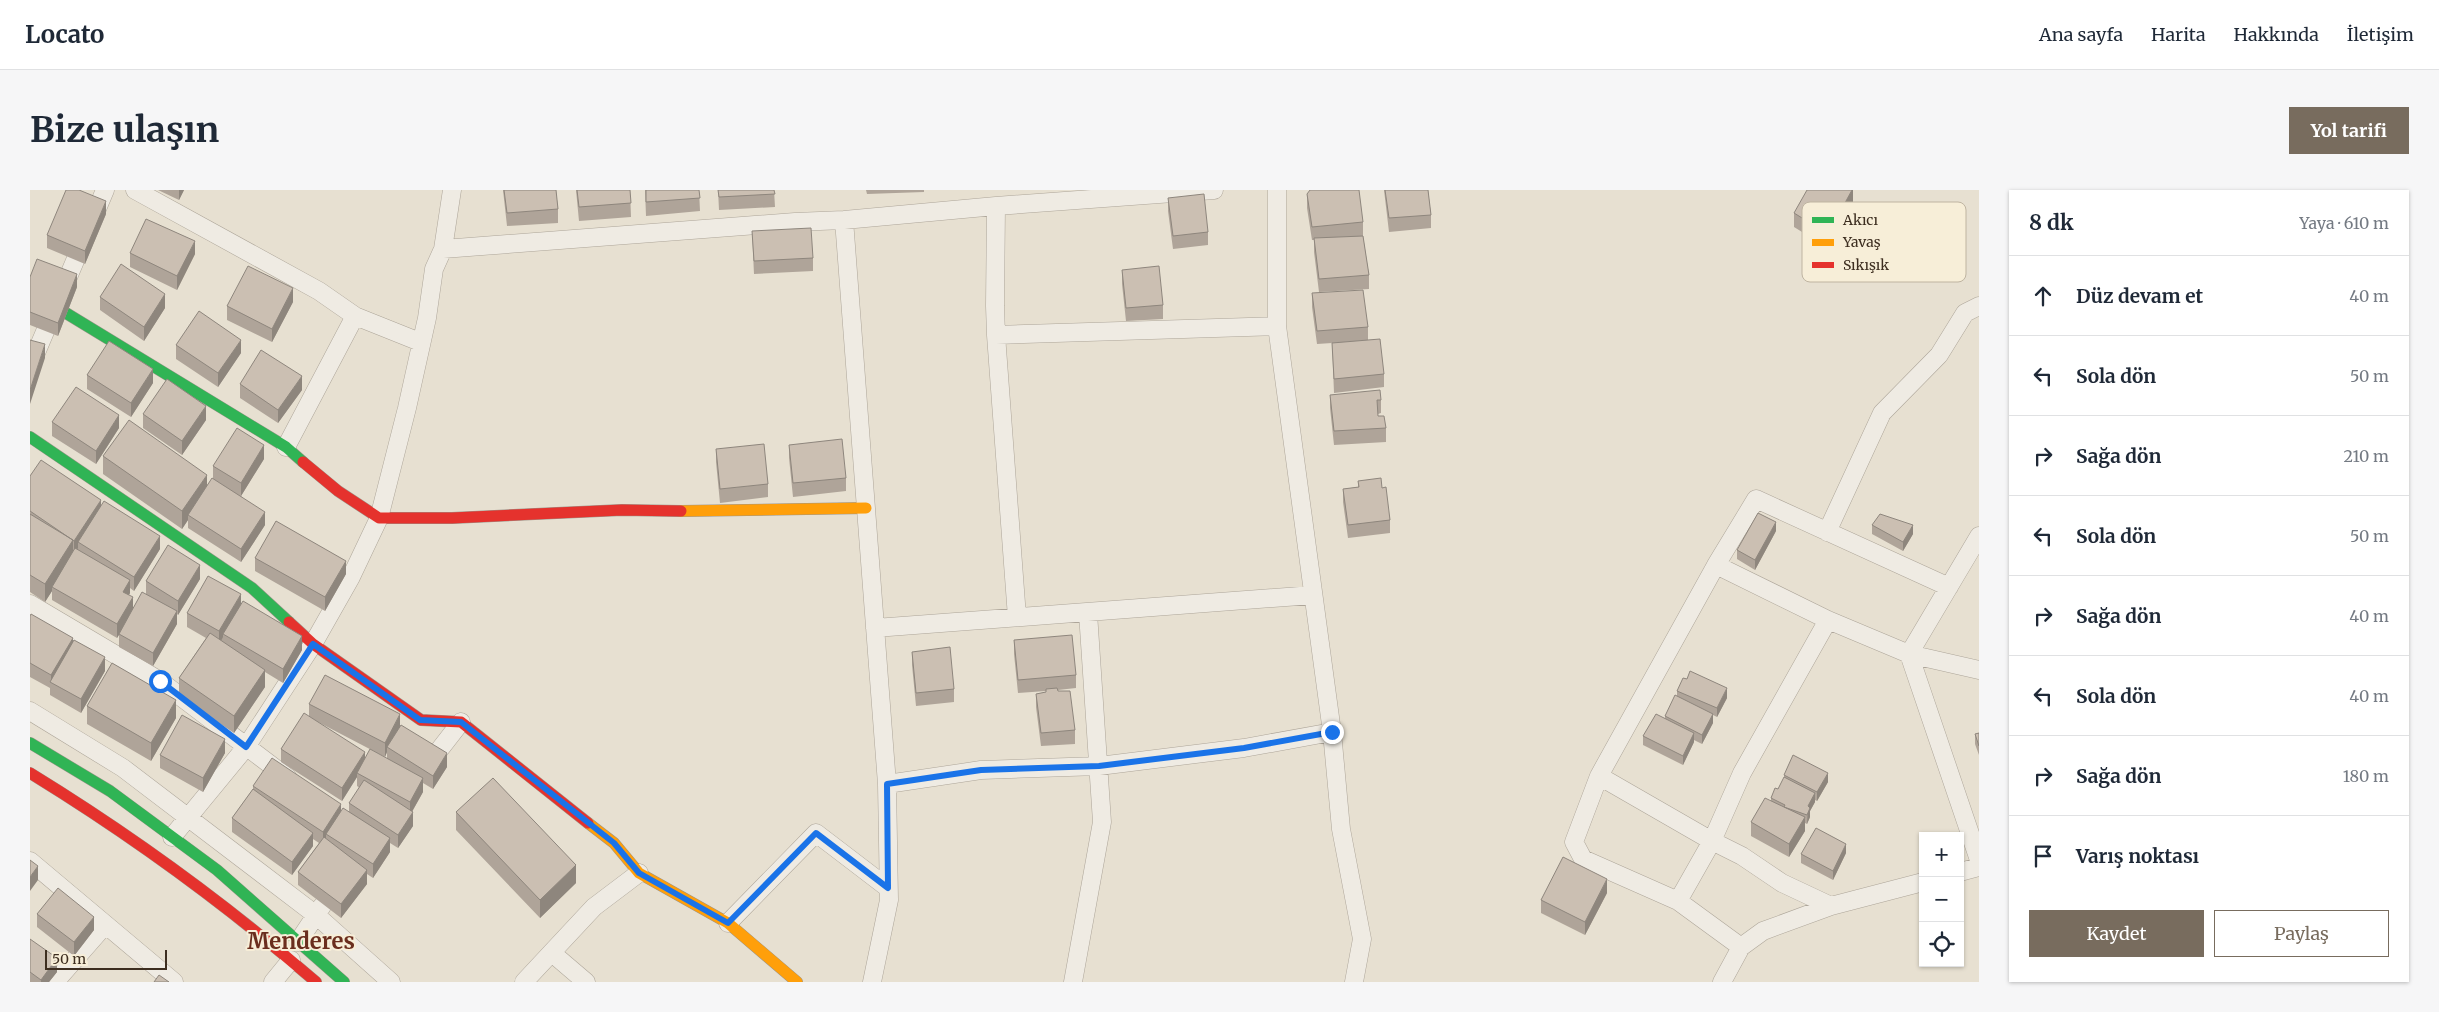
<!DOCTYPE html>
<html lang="tr">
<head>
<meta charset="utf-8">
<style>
	:root { --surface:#fff; --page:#f6f6f7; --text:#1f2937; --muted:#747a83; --line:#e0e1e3; --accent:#786c5e }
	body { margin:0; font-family:Merriweather,serif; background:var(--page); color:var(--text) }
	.controls { position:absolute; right:15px; bottom:15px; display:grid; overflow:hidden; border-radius:0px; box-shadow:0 1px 4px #0004 }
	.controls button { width:45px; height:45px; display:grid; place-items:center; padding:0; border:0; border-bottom:1px solid var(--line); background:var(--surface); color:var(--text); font:25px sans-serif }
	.scale { position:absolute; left:15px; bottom:12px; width:122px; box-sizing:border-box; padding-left:5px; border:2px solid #3d2e20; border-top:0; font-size:14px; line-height:18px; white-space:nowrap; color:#3d2e20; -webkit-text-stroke:4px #f7eed8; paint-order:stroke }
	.stop { position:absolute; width:15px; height:15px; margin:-11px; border:4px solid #1a73e8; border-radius:50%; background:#fff }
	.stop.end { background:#1a73e8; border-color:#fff; box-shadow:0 1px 5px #0008 }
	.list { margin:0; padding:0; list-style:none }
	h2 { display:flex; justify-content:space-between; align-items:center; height:65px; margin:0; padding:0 20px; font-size:21px }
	h2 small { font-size:16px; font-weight:400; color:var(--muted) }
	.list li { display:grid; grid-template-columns:32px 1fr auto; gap:15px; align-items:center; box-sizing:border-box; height:80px; padding:0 20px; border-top:1px solid var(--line) }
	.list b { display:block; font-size:19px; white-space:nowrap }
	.list em { font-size:16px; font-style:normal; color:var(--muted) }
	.actions { display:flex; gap:10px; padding:15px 20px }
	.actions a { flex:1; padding:11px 0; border:1px solid var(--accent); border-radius:0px; text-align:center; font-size:18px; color:var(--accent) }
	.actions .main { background:var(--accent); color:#fff }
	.icon { flex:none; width:28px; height:28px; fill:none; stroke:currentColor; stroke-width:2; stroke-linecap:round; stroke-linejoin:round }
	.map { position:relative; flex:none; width:1949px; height:792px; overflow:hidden; border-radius:0px }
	header { display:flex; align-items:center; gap:30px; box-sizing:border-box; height:70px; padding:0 25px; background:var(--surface); border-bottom:1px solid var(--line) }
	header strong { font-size:24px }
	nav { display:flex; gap:28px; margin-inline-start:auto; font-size:18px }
	.intro { display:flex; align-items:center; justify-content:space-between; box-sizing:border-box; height:120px; padding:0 30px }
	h1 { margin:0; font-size:35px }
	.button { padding:12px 22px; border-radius:0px; background:var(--accent); color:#fff; font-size:18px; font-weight:700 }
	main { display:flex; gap:30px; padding:0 30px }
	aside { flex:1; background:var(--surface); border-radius:0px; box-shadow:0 1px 4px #0004 }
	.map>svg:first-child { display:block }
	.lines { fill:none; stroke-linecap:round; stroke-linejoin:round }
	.street-casing { stroke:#ada599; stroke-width:19 }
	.fast-casing { stroke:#9c958a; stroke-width:12 }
	.slow-casing { stroke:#9c958a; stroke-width:12 }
	.jam-casing { stroke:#9c958a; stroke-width:12 }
	.street { stroke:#efebe3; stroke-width:18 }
	.fast { stroke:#30b455; stroke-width:11 }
	.slow { stroke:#ff9f0a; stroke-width:11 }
	.jam { stroke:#e5322d; stroke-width:11 }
	.wall { fill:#afa499; fill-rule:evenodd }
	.shaded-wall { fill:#8e867d }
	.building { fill:#cbbfb2; stroke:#8e867d }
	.route { stroke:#1a73e8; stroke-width:6 }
	.labels { text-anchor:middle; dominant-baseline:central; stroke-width:4; stroke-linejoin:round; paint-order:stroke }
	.district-label { font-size:22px; font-weight:bold; fill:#6b2e1e; stroke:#f7eed8 }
	.key { fill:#f7eed8; stroke:#bfb4a1; stroke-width:1 }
	.key-label { font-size:14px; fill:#3d2e20 }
</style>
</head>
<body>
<header>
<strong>Locato</strong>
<nav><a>Ana sayfa</a><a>Harita</a><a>Hakkında</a><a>İletişim</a></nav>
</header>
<div class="intro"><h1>Bize ulaşın</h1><a class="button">Yol tarifi</a></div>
<main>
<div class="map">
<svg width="1949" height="792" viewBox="0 0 1949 792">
	<rect width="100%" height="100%" fill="#e7e0d1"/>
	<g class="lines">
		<g class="street-casing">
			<path id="street" d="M105,0l184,101 36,25 -69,131
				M1247,0v136l55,406 9,97 21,110 -8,43
				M966,16l-1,100 1,29 281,-9
				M814,30l43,564 2,116 -17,82
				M413,59l352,-27 49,-2 152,-14 218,-16
				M325,126l65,26
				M966,145l21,282
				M0,177l75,-177
				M1797,342l55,-119 57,-58 26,-42 14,-7
				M1949,346l-70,118 70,206
				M1686,375l112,55 81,34 70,16
				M0,414l130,77 128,97
				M1798,430l-86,153 -30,68 30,15 40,27 49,23
				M845,438l438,-33
				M0,521l93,57 193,147 75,67
				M396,577l35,-45
				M1569,586l-25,66 9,17 95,42
				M857,594l94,-14 118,-4 145,-18 88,-16
				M142,647l74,-90 67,-103 38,-67 28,-59 28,-110 20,-90 7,-49 9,-20 9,-59
				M0,671l144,121
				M1930,682l19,-5
				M698,733l88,-90 72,55
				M268,752l24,-36
				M1711,757l22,-16 68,-25 92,-24
				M522,763l34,29
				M25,792l50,-57
				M243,792l18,-22
				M494,792l70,-75 45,-34
				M1043,792l29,-160 -14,-209
				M1692,792l19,-35 -63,-46 34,-60 -113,-65 117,-211 40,-66 193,88"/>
		</g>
		<g class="fast-casing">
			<path id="fast" d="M26,117l230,140 17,15
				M0,247l222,151 37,34
				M0,553l80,48 107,79 127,112"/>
		</g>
		<g class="slow-casing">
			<path id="slow" d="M651,321l185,-3
				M558,633l26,20 25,30 89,50 69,59"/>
		</g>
		<g class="jam-casing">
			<path id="jam" d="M273,272l35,29 41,27h73l170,-8 59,1
				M259,432l24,22 108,76 40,2 127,101
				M0,583c101,62 196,131 286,209"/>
		</g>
		<use href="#street" class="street"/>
		<use href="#fast" class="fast"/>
		<use href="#slow" class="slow"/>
		<use href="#jam" class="jam"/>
	</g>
	<path class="wall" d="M128,0h26l-5,10z
		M473,0h53l2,19v14l-51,3z
		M546,0h54l1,27 -52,4z
		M615,0h54l1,21 -54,5z
		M688,0h56l1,17 -56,3z
		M836,0h58v2l-57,2z
		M1354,0h44l3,25v13l-42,4z
		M1823,0v12l-25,46 -34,-21v-14z
		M1277,4l56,28v14l6,39v14l-50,3 -5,-40v-12h-2l-5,-32z
		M1138,8l40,34v13l-35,4 -5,-38z
		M76,24l-21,50 -38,-16v-13z
		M722,41l61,27v13l-59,3z
		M100,63l65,1 -18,36 -47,-23z
		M1092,80l41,35v14l-37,2 -4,-37z
		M0,87l47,10 -19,49 -28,-11z
		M1282,103l56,34v13l16,34v13l-50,6 -2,-50 -15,1 -5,-37z
		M70,107l65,11 -21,33 -44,-31z
		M263,112l-21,40 -45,-22v-14z
		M146,155l65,8 -23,34 -42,-28z
		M57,185l66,8 -22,34 -44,-28z
		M210,194l62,6 -24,33 -38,-25z
		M1300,205l51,5v13l-3,1v2l8,12v14l-52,3 -4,-37z
		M113,224l63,6 -24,35 -39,-27z
		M22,232l67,6 -23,36 -44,-28z
		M759,255l57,33v13l-53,6 -4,-39z
		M686,259l52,35v13l-48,6 -4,-41z
		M73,266l104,29 6,-6v-13l51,-7 -23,37 24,29 -24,37 -53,-34v-8l-6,9 -79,-55z
		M0,286l71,30 59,43 -26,42 -4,-3v5l-1,2 4,13 13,-14v-13l54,-2 -22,36 -1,-1v10l-24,42 -34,-19v-12l-2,3 -65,-38v-9l-7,11 -15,-10z
		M1328,291l24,7 8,32v13l-42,5 -5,-36v-13l15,-2z
		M1842,335l41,9 -10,17 -31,-17z
		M1746,341l-21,39 -18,-11v-9z
		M225,368l91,16 -21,37 -70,-40z
		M211,415l61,45 -19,33 -18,-11v15l-31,46 -55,-37v-18l27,-40 -19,-11v-14z
		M0,426l43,27 32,28 -24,42 -31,-18v-7l-20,-11z
		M984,450l62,35v13l-18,2 17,40v14l-34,2 -5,-39v-13l10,-2v-1l-28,2 -4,-39z
		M882,462l42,37v13l-38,4 -4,-41z
		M1647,501l50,7 -10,19 -4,-2v8l-11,21 -8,-4v2l-11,23 -40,-20v-9l22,-18v-2l12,-20z
		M279,514l91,23 47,40 -14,22 -10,-6v9l-11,20 1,14 -15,22 -8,-5v9l-17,26 -6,-4v10l-26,34 -43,-33v-13l21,-29 -6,-4v7l-21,29 -60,-43v-14l21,-29v-3l88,25 8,1v-9l11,-15 -3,-2v-9l-15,24 -61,-39v-13l28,-33zM288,532l67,35 2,-5v7l-22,1z
		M57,516l89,12 -25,43 -64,-37z
		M1949,543v22l-4,-11v-10z
		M195,563l-22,39 -43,-24v-13z
		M1754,585l44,7 -11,19 -2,-1v2l-5,9v6l-3,7 -2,-1v8l-16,26 -38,-21v-14l20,-21v-3l7,-9 6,-11z
		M426,622l120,71 -36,35 -84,-88z
		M1816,663l-13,27 -32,-17v-9z
		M1577,703l-22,42 -44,-22v-13z
		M7,724l57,16 -20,26 -37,-29z
		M0,749l27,33 -8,10h-19z"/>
	<path class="shaded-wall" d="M149,0h5l-5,10z
		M1822,0h1v12l-25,46v-14z
		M76,11v13l-21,50v-13z
		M165,51v13l-18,36v-14z
		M47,84v13l-19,49v-13z
		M263,98v14l-21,40v-13z
		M135,104v14l-21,33v-14z
		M211,150v13l-23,34v-14z
		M15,154v14l-15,46v-14z
		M123,179v14l-22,34v-14z
		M272,186v14l-24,33v-13z
		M176,216v14l-24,35v-14z
		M89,225v13l-23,36v-13z
		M234,255v14l-23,37v-13z
		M177,285v18l-19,22v5l-6,9v-18z
		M71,310v14l-23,28v6l-4,6v-13z
		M235,322v13l-24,37v-13z
		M1746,332v9l-21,39v-10z
		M1883,335v9l-10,17v-9z
		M130,346v13l-26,42v-14z
		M43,350v18l-21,29v4l-7,11v-18z
		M316,371v13l-21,37v-14z
		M170,375v14l-22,36v-14z
		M100,390v13l-7,12v-13z
		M211,404v13l-18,27v3l-4,8v-14z
		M103,407v14l-16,27v-14z
		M147,421v13l-24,42v-13z
		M272,446v14l-19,33v-14z
		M43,448v14l-22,30v-7z
		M75,467v14l-24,42v-14z
		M235,480v17l-31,46v-17z
		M1697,498v10l-10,19v-9z
		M146,510v18l-25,43v-18z
		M370,524v13l-13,20v5l-2,5v-14z
		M1683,524v9l-11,21v-9z
		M1664,543v9l-11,23v-9z
		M195,549v14l-22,39v-14z
		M335,562v13l-8,8v4l-15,24v-13z
		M417,563v14l-14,22v-13z
		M1798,583v9l-11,19v-9z
		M393,588v14l-13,23v-13z
		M1785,603v9l-5,9v6l-3,7 1,-18z
		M311,614v14l-15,16v7l-3,5v-14z
		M383,622v14l-15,22v-13z
		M1775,627v14l-16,26v-13z
		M283,643v13l-21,29v-13z
		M360,648v14l-17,26v-14z
		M1816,654v9l-13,27v-9z
		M546,675v18l-36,35v-18z
		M8,676v14l-8,11v-14z
		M337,680v14l-26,34v-14z
		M1577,689v14l-22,42v-13z
		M64,727v13l-20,26v-14z
		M27,768v14l-8,10h-8v-2z"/>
	<path class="building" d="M36,0h13l27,11 -21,50 -38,-16z
		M474,0h52l2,19 -51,4z
		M547,0h53l1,13 -52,4z
		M616,0h53l1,8 -54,4z
		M688,0h56l1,4 -56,3z
		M1280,0h49l4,32 -51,5 -5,-33z
		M1355,0h43l3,25 -42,3z
		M1777,0h45l-24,44 -34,-21z
		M1174,4l4,38 -35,4 -5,-38z
		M116,29l49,22 -18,35 -47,-23z
		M781,38l2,30 -59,3 -2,-30z
		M1333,46l6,39 -50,4 -5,-41z
		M7,69l40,15 -19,49 -28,-11v-35z
		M91,74l44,30 -21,33 -44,-30z
		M218,76l45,22 -21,41 -45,-23z
		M1129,76l4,39 -37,3 -4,-38z
		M1333,100l5,37 -51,4 -5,-38z
		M169,121l42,29 -23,33 -42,-28z
		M1350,149l4,35 -50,5 -2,-36z
		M0,150l15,4 -15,46z
		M79,151l44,28 -22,34 -44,-28z
		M231,160l41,26 -24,34 -38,-26z
		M137,189l39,27 -24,35 -39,-27z
		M46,197l43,28 -23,36 -44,-29z
		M1350,200l1,10h-4l1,16h6l2,12 -52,3 -4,-36z
		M99,230l78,55 -25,36 -79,-55z
		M207,238l27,17 -23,38 -28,-17z
		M812,249l4,39 -53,5 -4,-38z
		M734,254l4,40 -48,5 -4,-40z
		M11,270l60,40 -27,41 -44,-30v-35z
		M182,288l53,34 -24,37 -53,-34z
		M1351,288l1,10 4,-1 4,33 -42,5 -5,-36 16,-2 -1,-6z
		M74,311l56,35 -26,41 -56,-35z
		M1728,323l18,9 -21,38 -18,-10z
		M0,324l43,26 -28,44 -15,-9z
		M1850,324l33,11 -10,17 -31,-17z
		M246,331l70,40 -21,36 -70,-39z
		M138,355l32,20 -22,36 -32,-20z
		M45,358l55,32 -7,12 10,5 -16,27 -65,-37z
		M178,386l33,18 -22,37 -32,-18z
		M112,402l35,19 -24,42 -34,-19z
		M213,411l59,35 -19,33 -60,-35z
		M1,424l42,24 -22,37 -21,-12v-47z
		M180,443l55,37 -31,46 -55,-38z
		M1042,445l4,40 -58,5 -4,-40z
		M44,450l31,17 -24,42 -31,-17z
		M920,457l4,42 -38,4 -4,-41z
		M82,473l64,37 -25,43 -64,-37z
		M1660,481l37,17 -10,20 -40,-17 6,-13 4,1z
		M295,485l75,39 -15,29 -76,-39z
		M1027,498l1,3h12l5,39 -34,3 -5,-39 10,-2v-3z
		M1645,505l38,19 -11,21 -37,-19z
		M274,523l61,39 -23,36 -61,-39z
		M1626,524l38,19 -11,23 -40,-20z
		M152,525l43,24 -22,39 -43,-23z
		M371,535l46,28 -14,23 -46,-29z
		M1949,543v13l-4,-12z
		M340,559l53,29 -13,24 -53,-29z
		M1763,565l35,18 -11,19 -33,-17z
		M242,568l69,46 -18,28 -70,-46z
		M1754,587l31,16 -7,13 2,2 -3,7 -23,-8 1,-2 -14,-7 4,-10 3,1z
		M463,588l83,87 -36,35 -84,-88z
		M334,590l49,32 -15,23 -49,-32z
		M223,599l60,44 -21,29 -60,-44z
		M1735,608l40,19 -16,27 -38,-22z
		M313,618l47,30 -17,26 -47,-30z
		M1786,638l30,16 -13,27 -32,-17z
		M294,647l43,33 -26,34 -43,-32z
		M1533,667l44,22 -22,43 -44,-22z
		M0,670l8,6 -8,11z
		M28,698l36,29 -20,25 -37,-28z
		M0,749l27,19 -16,22 -11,-8z
		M129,785l10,7h-15z"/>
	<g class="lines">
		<path class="route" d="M130,491l86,66 67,-103 107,76 41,2 153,121 25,30 89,50 88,-90 72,55 -1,-104 94,-14 118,-4 145,-18 88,-16"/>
	</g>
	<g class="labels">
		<g class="district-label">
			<text x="271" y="751">Menderes</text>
		</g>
	</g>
	<rect x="1772" y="12" width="164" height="80" rx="8" class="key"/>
	<rect x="1782" y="27" width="22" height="6" fill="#30b455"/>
	<rect x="1782" y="49" width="22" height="7" fill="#ff9f0a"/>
	<rect x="1782" y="72" width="22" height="6" fill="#e5322d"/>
	<g class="key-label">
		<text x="1813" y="35">Akıcı</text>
		<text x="1813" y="57">Yavaş</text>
		<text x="1813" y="80">Sıkışık</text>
	</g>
</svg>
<div class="controls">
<button>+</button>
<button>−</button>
<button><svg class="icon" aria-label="locate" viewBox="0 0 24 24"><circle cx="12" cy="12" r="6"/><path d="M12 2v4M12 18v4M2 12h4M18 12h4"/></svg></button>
</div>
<div class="scale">50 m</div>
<div class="stop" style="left:130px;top:491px"></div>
<div class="stop end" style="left:1302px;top:542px"></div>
</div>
<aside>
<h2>8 dk<small>Yaya · 610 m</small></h2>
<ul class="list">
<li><svg class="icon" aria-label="ahead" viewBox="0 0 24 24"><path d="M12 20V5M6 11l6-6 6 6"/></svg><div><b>Düz devam et</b></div><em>40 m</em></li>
<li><svg class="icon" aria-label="left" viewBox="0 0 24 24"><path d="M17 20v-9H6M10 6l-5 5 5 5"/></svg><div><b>Sola dön</b></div><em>50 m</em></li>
<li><svg class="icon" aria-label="right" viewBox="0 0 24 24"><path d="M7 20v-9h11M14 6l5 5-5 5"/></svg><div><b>Sağa dön</b></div><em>210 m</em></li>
<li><svg class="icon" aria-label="left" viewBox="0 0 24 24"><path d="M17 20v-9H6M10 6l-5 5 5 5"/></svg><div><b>Sola dön</b></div><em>50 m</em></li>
<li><svg class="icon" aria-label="right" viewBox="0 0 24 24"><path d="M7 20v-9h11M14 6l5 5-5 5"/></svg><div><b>Sağa dön</b></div><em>40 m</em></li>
<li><svg class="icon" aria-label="left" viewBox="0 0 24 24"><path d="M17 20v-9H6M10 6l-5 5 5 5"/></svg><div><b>Sola dön</b></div><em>40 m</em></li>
<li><svg class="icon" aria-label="right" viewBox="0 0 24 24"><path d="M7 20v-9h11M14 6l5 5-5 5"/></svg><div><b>Sağa dön</b></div><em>180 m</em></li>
<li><svg class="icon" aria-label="arrive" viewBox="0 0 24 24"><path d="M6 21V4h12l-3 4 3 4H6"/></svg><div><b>Varış noktası</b></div></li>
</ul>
<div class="actions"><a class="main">Kaydet</a><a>Paylaş</a></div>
</aside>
</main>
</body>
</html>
